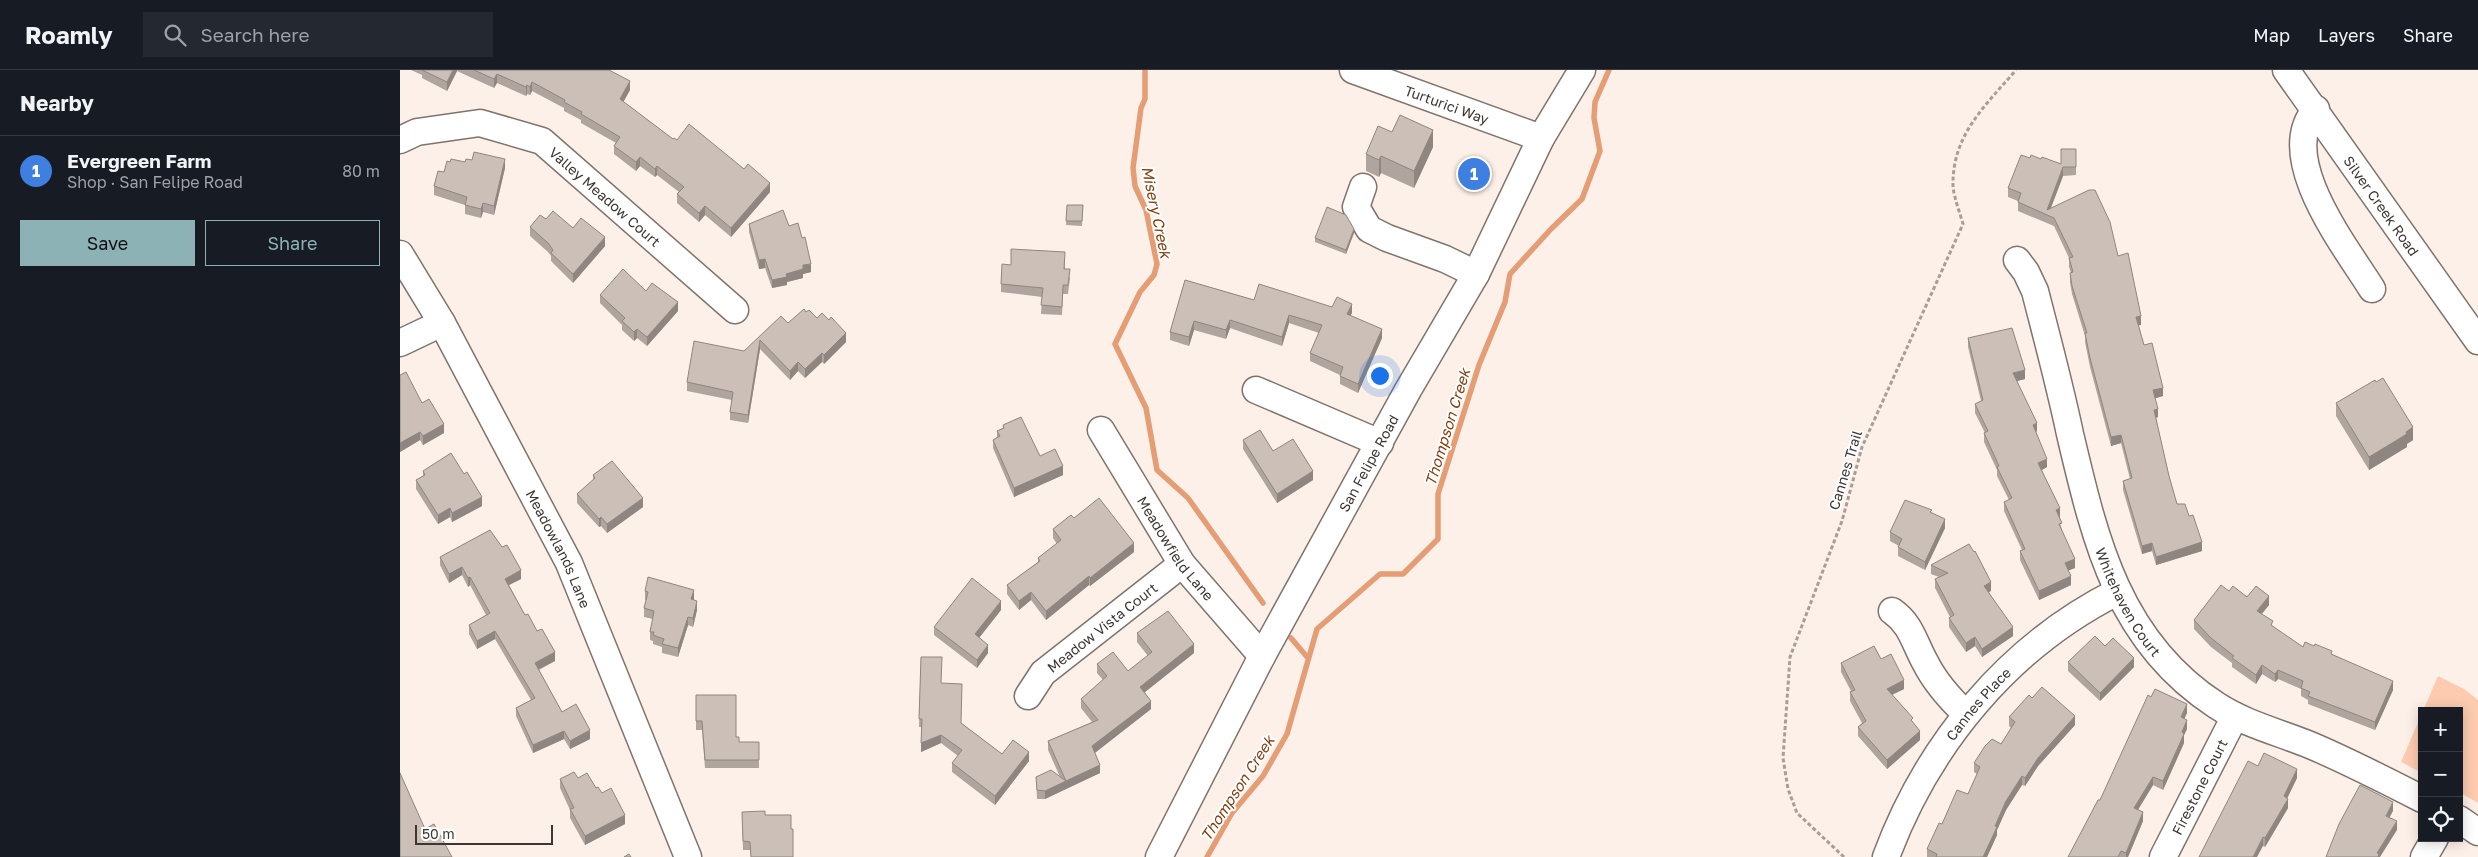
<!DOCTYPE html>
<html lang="en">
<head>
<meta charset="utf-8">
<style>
	:root { --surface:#171b24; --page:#242831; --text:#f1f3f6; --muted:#9ea1a6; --line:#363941; --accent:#8db2b6 }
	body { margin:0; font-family:"Golos Text",sans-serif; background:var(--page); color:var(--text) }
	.controls { position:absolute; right:15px; bottom:15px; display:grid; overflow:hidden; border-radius:0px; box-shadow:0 2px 12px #0003 }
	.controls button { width:45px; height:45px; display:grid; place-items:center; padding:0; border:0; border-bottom:1px solid var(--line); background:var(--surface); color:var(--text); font:25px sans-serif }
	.scale { position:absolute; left:15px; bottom:12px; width:138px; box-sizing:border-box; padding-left:5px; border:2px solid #3c3734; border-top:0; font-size:14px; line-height:18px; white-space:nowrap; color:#3c3734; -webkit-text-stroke:4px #fff; paint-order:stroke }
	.you { position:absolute; left:979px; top:305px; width:18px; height:18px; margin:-12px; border:4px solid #fff; border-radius:50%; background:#1a73e8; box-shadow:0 0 0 8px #1a73e833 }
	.badge { display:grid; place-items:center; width:32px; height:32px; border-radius:50%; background:var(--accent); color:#fff; font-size:16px; font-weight:700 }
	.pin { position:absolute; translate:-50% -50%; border:2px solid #fff; box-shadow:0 1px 5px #0006 }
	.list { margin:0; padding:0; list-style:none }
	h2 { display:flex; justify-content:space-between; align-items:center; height:65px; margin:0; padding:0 20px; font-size:21px }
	h2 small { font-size:16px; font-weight:400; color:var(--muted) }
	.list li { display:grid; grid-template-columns:32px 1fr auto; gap:15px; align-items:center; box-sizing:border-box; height:70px; padding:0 20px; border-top:1px solid var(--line) }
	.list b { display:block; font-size:19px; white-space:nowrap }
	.list p { margin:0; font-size:16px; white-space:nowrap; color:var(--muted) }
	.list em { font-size:16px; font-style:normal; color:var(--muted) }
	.actions { display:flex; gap:10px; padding:15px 20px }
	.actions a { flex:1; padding:11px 0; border:1px solid var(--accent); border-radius:0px; text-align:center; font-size:18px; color:var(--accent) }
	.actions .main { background:var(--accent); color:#111 }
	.icon { flex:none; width:28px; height:28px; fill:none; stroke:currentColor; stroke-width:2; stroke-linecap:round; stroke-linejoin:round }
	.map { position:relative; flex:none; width:2078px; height:787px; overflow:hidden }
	header { display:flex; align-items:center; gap:30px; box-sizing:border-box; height:70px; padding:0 25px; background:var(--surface); border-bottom:1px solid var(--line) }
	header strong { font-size:24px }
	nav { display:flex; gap:28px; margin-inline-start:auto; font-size:18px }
	.search { width:350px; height:45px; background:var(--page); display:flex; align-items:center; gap:12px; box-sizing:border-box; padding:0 18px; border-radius:0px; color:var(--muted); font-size:19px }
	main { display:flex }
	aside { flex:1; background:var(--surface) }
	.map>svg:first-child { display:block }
	.green { fill:#fdcbaf }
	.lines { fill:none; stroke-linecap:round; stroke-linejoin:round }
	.stream { stroke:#e49d74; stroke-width:5.5 }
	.minor-casing { stroke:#7f746d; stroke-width:29 }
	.path { stroke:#a79e98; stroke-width:3; stroke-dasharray:4 2.5; stroke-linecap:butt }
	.minor { stroke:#fff; stroke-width:26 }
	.wall { fill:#afa49e }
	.shaded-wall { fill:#8f8681 }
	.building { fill:#ccbfb8; stroke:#8f8681 }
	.labels { text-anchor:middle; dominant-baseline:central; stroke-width:4; stroke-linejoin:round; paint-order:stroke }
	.street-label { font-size:14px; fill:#3c3734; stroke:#fff }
	.water-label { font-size:15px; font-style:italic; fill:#804012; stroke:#fff }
</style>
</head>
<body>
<header>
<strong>Roamly</strong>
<div class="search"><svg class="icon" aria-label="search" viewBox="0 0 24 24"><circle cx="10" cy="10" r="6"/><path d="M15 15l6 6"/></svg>Search here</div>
<nav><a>Map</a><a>Layers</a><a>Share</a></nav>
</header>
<main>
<aside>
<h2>Nearby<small></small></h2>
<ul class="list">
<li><span class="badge" style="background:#3f7fe0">1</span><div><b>Evergreen Farm</b><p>Shop · San Felipe Road</p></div><em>80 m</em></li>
</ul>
<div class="actions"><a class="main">Save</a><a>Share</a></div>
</aside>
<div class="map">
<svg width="2078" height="787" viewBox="0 0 2078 787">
	<rect width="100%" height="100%" fill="#fdf0e8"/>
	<path class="green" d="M2038,606l26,13 14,11v103l-19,-11v-81h-36z
		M2022,643v60l-21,-11z"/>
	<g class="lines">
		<path class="stream" d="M745,0v29l-4,9 -8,60 2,18 11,24 11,54 -3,11 -14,17 -25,52 31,64 11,62 31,28 75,105
			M891,568l17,20
			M807,787l25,-44 31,-37 24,-42 30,-105 63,-55h23l35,-35v-45l41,-129 26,-63 5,-28 41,-45 31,-30 18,-48 -6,-33 1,-16 14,-32"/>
		<g class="minor-casing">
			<g id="minor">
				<path id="s1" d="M953,0l188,68"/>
				<path id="s2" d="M1886,0l192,271"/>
				<path d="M1916,39c-42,48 30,138 56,180"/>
				<path id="s3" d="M0,70l17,-8 63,-9 62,18 193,169"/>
				<path d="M963,117l-7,20 13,22 18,9 58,21 31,15"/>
				<path id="s4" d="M0,184l42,69 127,240 119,294"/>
				<path id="s5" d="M1617,190l9,12 9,19c12,47 25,95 35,143 25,106 48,207 146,271 29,19 62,27 94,40 38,16 75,35 112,54"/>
				<path d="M0,273l42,-20"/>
				<path d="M856,320l124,53"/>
				<path id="s6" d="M701,360l81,134 80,92"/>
				<path d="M1492,541c19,13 22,31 33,51 10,20 24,36 41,52"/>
				<path id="s7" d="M628,626l15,-23 139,-109"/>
				<path d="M2059,749l19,13"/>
				<path id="s8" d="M759,787l103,-201 146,-266 68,-116 65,-136 41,-68"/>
				<path id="s9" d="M1486,787c42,-113 123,-211 231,-265"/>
				<path id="s10" d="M1763,787l72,-141"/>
				<path d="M2024,787l11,-19"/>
			</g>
		</g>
		<path class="path" d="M1444,787l-47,-44 -9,-24 -5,-31 7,-101 52,-136 20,-74 101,-223c-3,-11 -9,-26 -10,-38 -1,-51 32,-80 63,-116"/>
		<use href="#minor" class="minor"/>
	</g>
	<path class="wall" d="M11,0h198l21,20 -7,12 50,37 4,1 93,52 -39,45 -26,-22 -6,7 -22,-19v-9l2,-2 -22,-17 -2,2 -15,-11 -4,5 -22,-17v-8l2,-3 -35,-20v-3l-17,-9v-3l-32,-17 -2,4 -3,-1 -1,2 -29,-13 -3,5 -37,-17 -10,20 -25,-13v-3z
		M992,62l41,15 -19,41 -33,-15 -2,4 -13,-6v-17z
		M1676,79v26l-13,1 -12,32 67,48 23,69h-3l6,20 19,51 -8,2 3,19 -2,1 13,58 8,28 12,12 13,35 -46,14 -4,-14 -10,3 -19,-64v-9l7,-2 -9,-36 -10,3 -21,-79 -5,-25v-6l-13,-42 -2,-12v-9h1l-2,-6v-9l-15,-32 -36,-15v-10l-10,-4v-9l22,-30 11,1 20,5z
		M50,92h15l40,6 -11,47 -11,-3 -2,6 -16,-4v-9l-31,-10v-9z
		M667,135h16l-1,21 -16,-1z
		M146,149l27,9 32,18 -32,37 -22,-22v-5l-3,-4 -18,-16v-9z
		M349,154l40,2 22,46 -8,2v4l-16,4v3l-15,3 -7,-20 -6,1 -10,-37z
		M954,163l-8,21 -31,-12v-4z
		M665,191v8l5,9 -2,16h-5l-1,21 -21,-1 1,-17 -41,-5v-8l10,-19z
		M785,210l69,20 78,7 20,6 -2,2 32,23 -24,55 -18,-9v-9l-30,-14v-8l9,-20 -30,-10 -7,23 -52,-18 -4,11 -32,-9 -5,16 -19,-6v-8z
		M246,221l32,20 -31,35 -10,-8 -3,3 -12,-11v-5l-22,-22v-8z
		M417,248l29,24 -22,22 -2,-2 -17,16 -7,-7 -8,9 -30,-31 -12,74 -18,-3v-8l2,-12 -45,-9v-9l57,-31 44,-28z
		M1568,268l57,41 -8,2 20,50 -1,1 11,35 -5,3 18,47h-1l3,14 13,37 -7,2 3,15 -32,15 -19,-40v-9l2,-1 -18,-39v-9l5,-2 -12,-24v-6l-13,-28v-9h1l-10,-20v-9l6,-3 -13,-54z
		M0,305l22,28 22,30 -21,12 -3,-5 -20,12z
		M1936,333l77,37 -6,4v3l-38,23 -33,-54z
		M603,355l37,31 23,19 -49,22 -21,-49v-8l4,-3v-6l6,-3z
		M843,370l30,11 40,29 -36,23 -34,-54z
		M23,401l41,3 18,32 -30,16 -2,-5 -12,7 -22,-35v-9l7,-4z
		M193,405l50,32 -36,26 -6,-7 -2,1 -22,-24v-9l16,-14z
		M1532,443l13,15 -20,42 -27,-14v-9l1,-1 -9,-5v-9z
		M674,448l60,34 -44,34 -1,-1 -43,35 -15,-20 -12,10 -12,-16v-9l31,-23v-4l19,-14 -4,-6v-9z
		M40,487l81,22 -12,6 16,30 12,16 18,30 -16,9 23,42 28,27 -20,10 -6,-10 -31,14 -17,-37v-8l15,-8 -36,-61 -18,10 -8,-15v-9l17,-10 -16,-30 -2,2 -6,-12 -13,8 -9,-18z
		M1531,495l60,26 -2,1 24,44 -31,21 -7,-11 -9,6 -17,-25v-9l1,-1 -15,-29v-9l4,-2 -8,-3z
		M245,521l49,8 -1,1 4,10 -4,17 -5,-2 -10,32 -16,-4v-6l-9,-3v-3l-3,-1v-8l3,-13 -9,-2v-9l2,-8h-1z
		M1847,527l22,8 -7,9 11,13 30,20 29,7 61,36 -18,40 -67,-26v-4l-7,-4v-7l-23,-10 -3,3 -13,-8 -6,10 -24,-17v-4l-21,-16 -17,-18v-9z
		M601,540l-22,28 9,15 -11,15 -43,-33v-8z
		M737,563l57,20 -49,39 6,17 -56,44 5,20 -34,16 -21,10h-8l-1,-22h24l-12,-27v-9l44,-19 -11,-14v-9l22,-19 -6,-7v-9l31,7 20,-15 -11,-14z
		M1705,576l29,21 -34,34 -32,-30v-9z
		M521,587l20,26 20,40 41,31 27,7 -34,44 -43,-33v-9l6,-7 -17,-13 -20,9 1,-25h-3z
		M1481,589l23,30 -12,6 21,27 7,18 -33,29 -29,-33v-9l4,-4 -12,-22v-9l1,-1 -10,-19v-9z
		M296,625l40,42 3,5h20v26h-54l-3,-38h-6z
		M1632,628l43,27 -37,41 -13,20 -3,-1 -16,25 -9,20v5l-10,22h-60v-8l15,-25 26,-30 9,-20 -3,-2v-9l27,-19 10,-16 -2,-2v-9z
		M1787,643l-3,6 3,10 -3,6v8l-21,47 -10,-5 -15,25 5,11 -15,36h-60l32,-57z
		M1858,696l39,12 -10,20 1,10 -23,39 -2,-1z
		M178,708l18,10 6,5 23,31 -40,21 -15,-27v-8l-10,-22v-9z
		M342,742l23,3 26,14h2v28h-42l-1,-7h-7z"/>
	<path class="shaded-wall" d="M53,0h4v1l-10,20v-9z
		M97,4v9l-3,5v-9z
		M230,11v9l-10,18v-9z
		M132,12v9l-2,4v-8z
		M127,15v9l-1,2v-9z
		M1033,60v17l-19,41v-17z
		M981,86v17l-2,4v-17z
		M240,87v9l-4,5v-9z
		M105,89v9l-11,47v-9z
		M257,96v9l-2,2v-8z
		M1663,97v9l-15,39 -1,-5z
		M370,113v9l-39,45v-9z
		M83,133v9l-2,6v-9z
		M305,136v9l-6,7v-9z
		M954,159v4l-8,21v-4z
		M205,167v9l-32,37v-9z
		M365,189v9l-6,1v-9z
		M411,194v8l-8,2v4l-16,4v3l-15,3v-8l31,-15z
		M278,232v9l-31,35v-9z
		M952,234v9l-5,9v-8z
		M889,245v8l-7,23v-9z
		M1741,246v9l-5,1v-9z
		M830,250v8l-4,11v-9z
		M794,251v9l-5,16v-9z
		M237,259v9l-3,3v-9z
		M982,259v9l-24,55v-9z
		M446,263v9l-22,22v-9z
		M360,270v9l-12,74v-8z
		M422,283v9l-17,16v-9z
		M398,292v9l-8,9v-9z
		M1625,300v9l-12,3v-9z
		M1763,318v8l-10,3v-9z
		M1758,339v8l-4,1v-8z
		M1637,353v8l-4,3v-9z
		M44,354v9l-21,12v-9z
		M2013,357v13l-6,4v3l-38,23v-13z
		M20,362v8l-20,12v-9z
		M1721,365v8l-10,3v-9z
		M1647,389v8l-9,5v-9z
		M663,396v9l-49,22v-9z
		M913,401v9l-36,23v-9z
		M82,427v9l-30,16v-9z
		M243,428v9l-36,26v-9z
		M50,438v9l-12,7v-9z
		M1660,438v9l-4,2v-9z
		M201,447v9l-2,1v-8z
		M1545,449v9l-20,42v-8z
		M1802,472v9l-46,14v-8z
		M734,473v9l-44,34v-8z
		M1752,473v8l-10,3v-8z
		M1675,489v9l-10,4v-9z
		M62,497v8l-13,8v-9z
		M121,500v9l-16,8v-8z
		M689,506v9l-43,35v-9z
		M1671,506v9l-32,15v-9z
		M70,507v8l-2,2v-9z
		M1591,512v9l-7,3v-8z
		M294,520v9l-3,9v-9z
		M631,522v8l-12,10v-9z
		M1869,526v9l-12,14v-8z
		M297,531v9l-4,17v-9z
		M601,531v9l-26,33v-9z
		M288,547v8l-10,32v-9z
		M1613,557v9l-31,21v-8z
		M95,561v8l-18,10v-8z
		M1575,567v9l-9,6v-9z
		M794,574v9l-54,43v-9z
		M588,575v8l-11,15v-8z
		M155,582v9l-20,10v-8z
		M1734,588v9l-34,34v-8z
		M1862,595v9l-6,10v-9z
		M1878,600v9l-3,3v-8z
		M1504,610v9l-17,8v-8z
		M1993,611v9l-18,40v-8z
		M751,631v8l-59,46v-9z
		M1787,634v9l-6,13v-9z
		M1675,646v9l-37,41 -13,20v-8l13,-20z
		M1787,650v9l-3,6v8l-21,47v-9l19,-49z
		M190,660v9l-20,10v-8z
		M164,661v8l-31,14v-8z
		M1520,661v9l-33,29v-9z
		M541,665v8l-20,9v-9z
		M629,682v9l-34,44v-9z
		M700,695v8l-34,16v-8z
		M1897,699v9l-13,27v-9z
		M1622,706v9l-16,25 -9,20v5l-10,22h-4l23,-56z
		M1753,707v8l-19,31v-8z
		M666,711v8l-21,10v-8z
		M1888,729v9l-23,39v-9z
		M1993,732v9l-7,13v-8z
		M1743,742v9l-15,36h-2v-4z
		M225,745v9l-40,21v-9z
		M1997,751v9l-17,27h-3v-4z
		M1863,767v9l-6,11h-4z"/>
	<path class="building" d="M22,0h31l-6,12z
		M74,0h135l21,11 -10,18 53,40 1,-1 3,2 12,-16 55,45 4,-5 22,19 -39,45 -26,-22 -6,7 -22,-19 7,-7 -27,-21 -2,3 -15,-12 -4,5 -22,-16 6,-9 -39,-23 1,-2 -18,-10 1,-2 -33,-18 -2,5 -3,-2 -1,2 -29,-13 -3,5z
		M1000,45l33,15 -19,41 -33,-15 -2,4 -13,-6 12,-28 14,6z
		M1661,79h15v18h-13l-16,43 42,-20h6l15,32 8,34 10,-3 13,63 -5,1 8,28 8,-2 11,45 -10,2 5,19 -4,1 15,66 8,28h8l4,12 4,-1 9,27 -46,15 -4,-14 -10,3 -19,-65 9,-3 -11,-43 -10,2 -21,-79 -5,-25h2l-15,-47 -2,-13 3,-1 -4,-14 4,-1 -19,-39 -36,-16 3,-9 -13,-5 13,-33 9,3 1,-3 10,4 1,-2 19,7z
		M74,82l31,7 -11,47 -11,-3 -2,6 -16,-4 2,-8 -33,-11 4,-15 6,1 3,-11 3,1 1,-3 14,3 1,-3 6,1z
		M667,135h16l-1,16h-16z
		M927,137l19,8 8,14 -8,21 -31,-12z
		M383,140l6,16 9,-3 4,15 3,-1 6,27 -8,1v4l-17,5 1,3 -15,3 -7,-21 -6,1 -10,-36z
		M153,141l20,17 8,-10 24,19 -32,37 -22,-21 2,-3 -5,-7 -18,-16 10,-12 6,4z
		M611,179l54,3 -1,17h6l-2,16h-5l-1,22 -21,-2 2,-17 -42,-4 1,-20 9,1z
		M223,199l23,22 6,-8 26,19 -31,35 -10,-8 -3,3 -12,-11 3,-3 -25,-23z
		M785,210l69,20 5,-16 73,23 5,-10 15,7 -5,10 35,15 -24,55 -18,-8 3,-9 -33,-14 12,-28 -33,-10 -7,22 -52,-17 -4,10 -32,-9 -5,16 -19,-5z
		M404,239l2,3 3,-2 8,8 5,-5 7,7 2,-3 15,16 -22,22 -2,-2 -17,16 -7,-7 -8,9 -30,-31 -12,75 -18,-3 3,-20 -46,-10 7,-41 50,10 37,-35 7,7z
		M1612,258l13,42 -12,3 24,50 -4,2 14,34 -9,4 22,45 -4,2 6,13 -3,1 16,35 -10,4 6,13 -32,15 -19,-40 5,-2 -21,-47 8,-4 -15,-31 2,-1 -15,-33 4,-2 -13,-27 8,-4 -15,-62z
		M6,302l16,31 7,-4 15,25 -21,12 -3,-4 -20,11v-68z
		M1983,308l30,49 -7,5 1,2 -38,23 -33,-54 39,-23 1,2z
		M621,347l19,39 15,-7 8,17 -49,22 -21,-48 7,-4 -3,-5 7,-3 -1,-3z
		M860,360l13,21 20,-12 20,32 -36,23 -34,-54z
		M51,383l13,21 3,-2 15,25 -30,16 -2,-5 -12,7 -22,-35 9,-5 -2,-4z
		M212,391l31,37 -36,26 -6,-7 -2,2 -22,-25 18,-16 -2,-3z
		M699,428l35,45 -44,35 -1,-2 -43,35 -15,-19 -12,9 -12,-16 33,-24 -2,-3 23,-18 -8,-11 18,-14 3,3z
		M1505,430l27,10 -2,2 15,7 -20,43 -27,-15 4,-8 -12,-7z
		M90,460l12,17 5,-2 14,25 -16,9 20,36 3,-1 9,17 5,-2 13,23 -20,11 27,49 14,-8 14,26 -20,11 -6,-10 -31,14 -17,-37 19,-10 -40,-67 -18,10 -8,-16 21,-12 -20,-36 -2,1 -6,-11 -13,7 -9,-17z
		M1569,474l5,8 1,-1 16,31 -7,4 29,41 -31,22 -7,-12 -9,6 -17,-25 5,-3 -19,-36 13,-6 -17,-8z
		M248,507l46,13 -3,9 6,2 -4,17 -5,-1 -10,31 -16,-4 2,-5 -11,-4 1,-3h-4l4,-21 -10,-3 4,-16 -3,-1z
		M572,508l29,23 -26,33 13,11 -11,15 -43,-33z
		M1821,515l8,6 4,-5 14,11 9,-11 13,10 -12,15 16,10 -2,4 32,22 2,-5 9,4 1,-2 17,7 -1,3 62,27 -18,41 -67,-26 2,-4 -9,-4 2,-7 -25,-11 -3,4 -13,-9 -6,10 -24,-17 2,-2 -23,-18 -17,-18z
		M768,541l26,33 -54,43 11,14 -59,45 8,19 -34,16 -18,-40 50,-21 -17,-21 26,-23 -10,-12 16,-12 15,19 24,-19 -15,-19z
		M1695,566l10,10 8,-8 21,20 -34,35 -32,-31z
		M1474,576l7,13 10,-5 13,26 -17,9 26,29 -2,2 9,11 -33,29 -29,-33 8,-6 -16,-29 5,-2 -14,-27z
		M521,587h21l-1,26 21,1 -1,39 41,31 11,-14 16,12 -34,44 -43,-33 10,-13 -21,-15 -20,8 1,-24h-3z
		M1642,617l33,29 -37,42 -13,20 -3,-2 -16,25 -11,25 2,1 -14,30h-47l1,-3 -10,-5 12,-26 3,1 15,-34 11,4 12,-27 -6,-4 11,-17 7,-7 9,5 14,-22 -6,-5 20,-22 3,3z
		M1755,619l32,15 -6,13 6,3 -5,12 2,2 -21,47 -10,-4 -19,31 9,4 -17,41 -5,-2 -3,6h-50l30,-57h2l48,-105 3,2z
		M296,625h40v42h3v5h20v18h-54l-3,-39h-6z
		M1864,683l33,16 -13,27 4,3 -23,39 -2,-1 -10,20h-54l49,-96 10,5z
		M651,700l15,11 -21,10 -8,-1 -1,-13z
		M174,702l4,6 9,-5 9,15 2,-1 4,6 9,-5 14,27 -40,21 -15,-27 4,-1 -14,-29z
		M0,703l25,56 9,-5 18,33h-52z
		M1960,715l33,17 -7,14 11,5 -20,32 2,1 -1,3h-52l13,-33z
		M365,741v4h26v14h2v28h-42l-1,-15 -7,-1 -1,-29z
		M229,784l2,3h-7z"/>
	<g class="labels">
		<g class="street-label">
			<text stroke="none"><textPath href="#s1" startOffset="100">Turturici Way</textPath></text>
			<text stroke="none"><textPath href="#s3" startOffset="231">Valley Meadow Court</textPath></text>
			<text stroke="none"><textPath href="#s2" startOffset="166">Silver Creek Road</textPath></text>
			<text stroke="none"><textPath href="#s8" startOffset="446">San Felipe Road</textPath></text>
			<text transform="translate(1445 400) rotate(-73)">Cannes Trail</text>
			<text stroke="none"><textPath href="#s6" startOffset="140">Meadowfield Lane</textPath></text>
			<text stroke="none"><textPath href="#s4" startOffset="335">Meadowlands Lane</textPath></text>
			<text stroke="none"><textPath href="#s5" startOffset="362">Whitehaven Court</textPath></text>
			<text stroke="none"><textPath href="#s7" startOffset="102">Meadow Vista Court</textPath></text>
			<text stroke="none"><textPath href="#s9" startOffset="180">Cannes Place</textPath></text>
			<text stroke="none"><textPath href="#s10" startOffset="79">Firestone Court</textPath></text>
		</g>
		<g class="water-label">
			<text transform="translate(757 142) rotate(78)">Misery Creek</text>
			<text transform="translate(1047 357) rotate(-73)">Thompson Creek</text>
			<text transform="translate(837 718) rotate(-57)">Thompson Creek</text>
		</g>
	</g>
</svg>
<div class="controls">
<button>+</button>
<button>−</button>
<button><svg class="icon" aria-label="locate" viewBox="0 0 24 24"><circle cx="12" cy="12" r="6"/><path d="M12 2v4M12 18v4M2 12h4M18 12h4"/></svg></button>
</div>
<div class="scale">50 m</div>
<div class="you"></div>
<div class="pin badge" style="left:1074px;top:104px;background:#3f7fe0">1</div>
</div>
</main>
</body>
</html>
